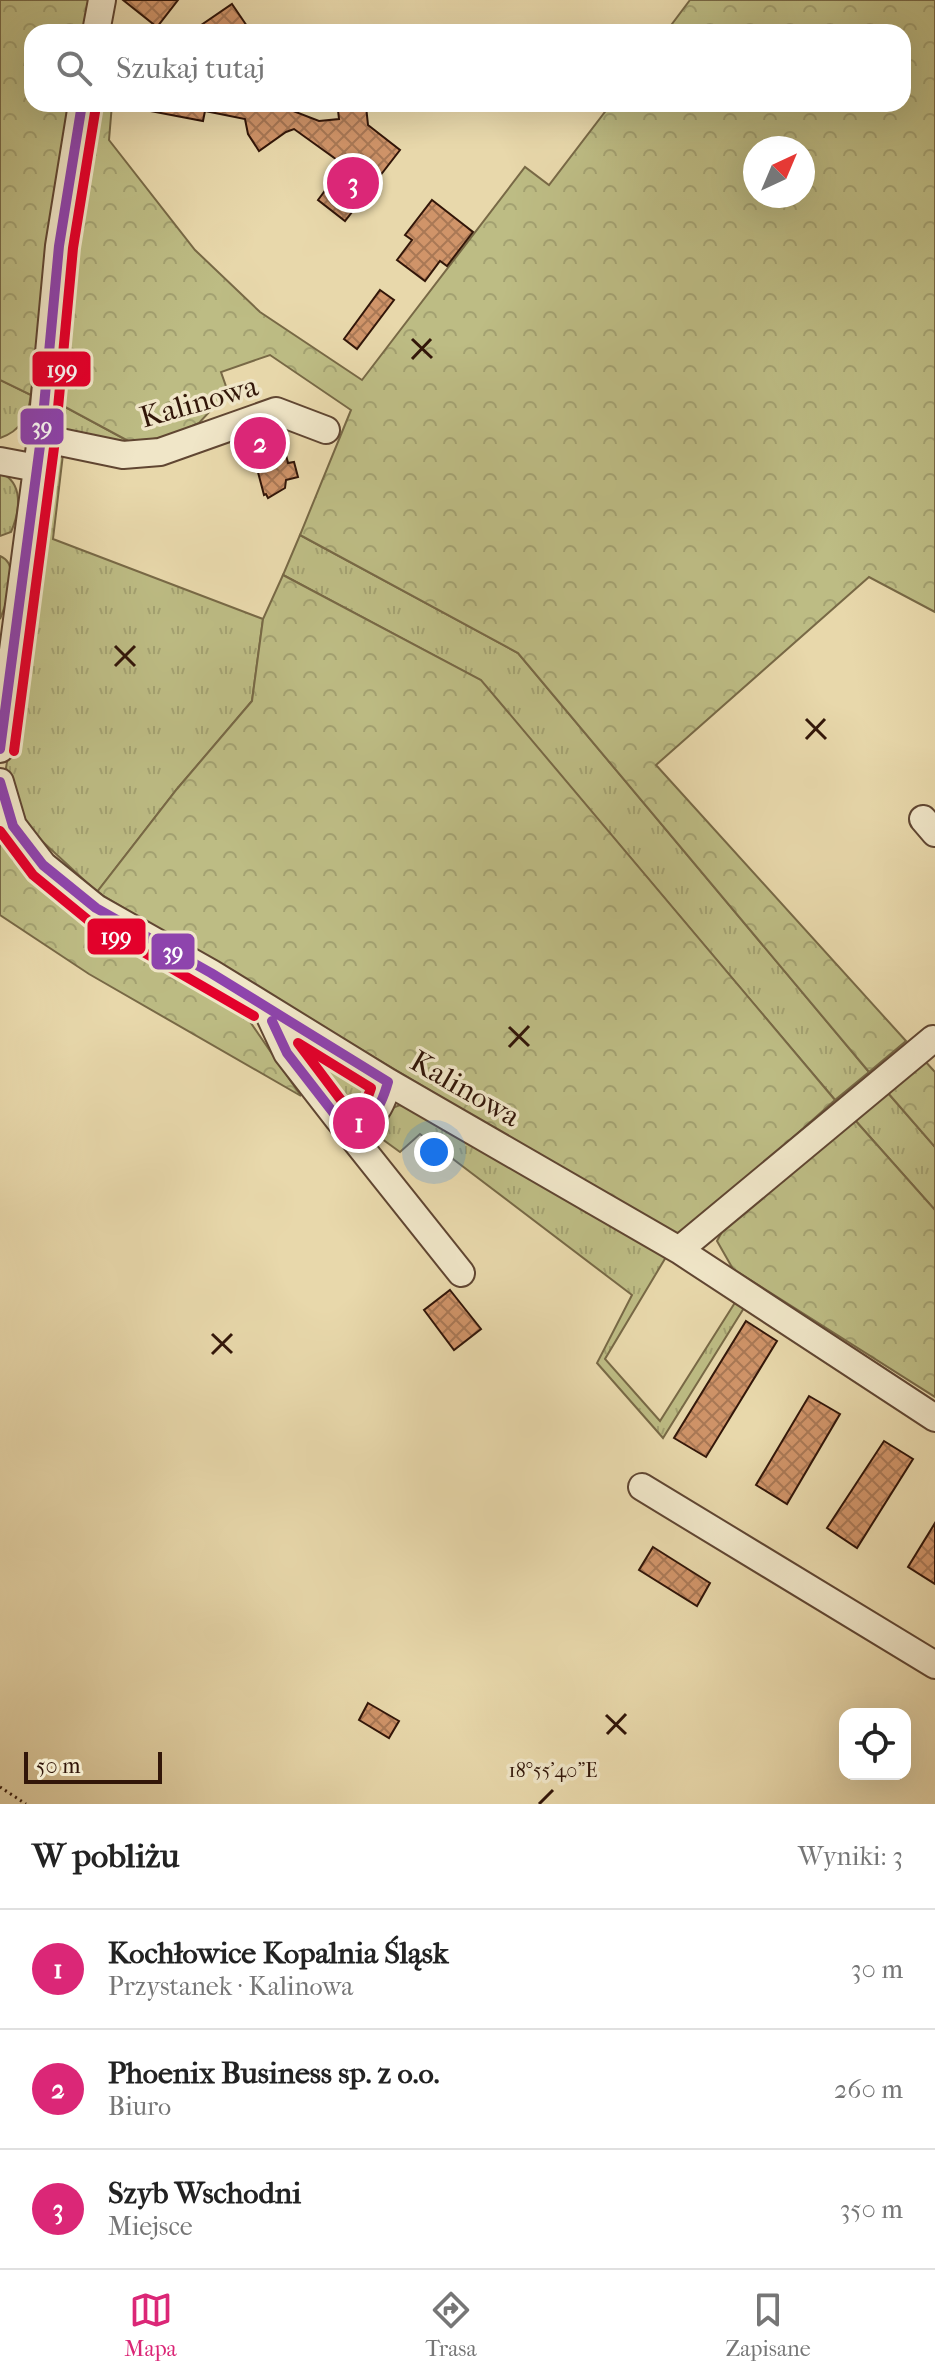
<!DOCTYPE html>
<html lang="pl">
<head>
<meta charset="utf-8">
<style>
	:root { --surface:#fff; --page:#f6f6f6; --text:#222; --muted:#767676; --line:#e0e0e0; --accent:#db2777 }
	body { margin:0; font-family:"IM FELL French Canon",serif; background:var(--page); color:var(--text) }
	.controls { position:absolute; right:24px; bottom:24px; display:grid; overflow:hidden; border-radius:16px; box-shadow:0 8px 32px #0002 }
	.controls button { width:72px; height:72px; display:grid; place-items:center; padding:0; border:0; border-bottom:2px solid var(--line); background:var(--surface); color:var(--text); font:40px sans-serif }
	.compass { position:absolute; left:743px; top:136px; width:72px; height:72px; border-radius:50%; background:var(--surface); box-shadow:0 8px 32px #0002; rotate:44deg }
	.scale { position:absolute; left:24px; bottom:20px; width:138px; box-sizing:border-box; padding-left:8px; border:4px solid #321609; border-top:0; font-size:22px; line-height:28px; white-space:nowrap; color:#321609; -webkit-text-stroke:6px #f0e6c8; paint-order:stroke }
	.you { position:absolute; left:434px; top:1152px; width:28px; height:28px; margin:-20px; border:6px solid #fff; border-radius:50%; background:#1a73e8; box-shadow:0 0 0 12px #1a73e833 }
	.badge { display:grid; place-items:center; width:52px; height:52px; border-radius:50%; background:var(--accent); color:#fff; font-size:26px; font-weight:700 }
	.pin { position:absolute; translate:-50% -50%; border:4px solid #fff; box-shadow:0 2px 8px #0006 }
	.list { margin:0; padding:0; list-style:none }
	h2 { display:flex; justify-content:space-between; align-items:center; height:104px; margin:0; padding:0 32px; font-size:34px }
	h2 small { font-size:26px; font-weight:400; color:var(--muted) }
	.list li { display:grid; grid-template-columns:52px 1fr auto; gap:24px; align-items:center; box-sizing:border-box; height:120px; padding:0 32px; border-top:2px solid var(--line) }
	.list b { display:block; font-size:30px; white-space:nowrap }
	.list p { margin:0; font-size:26px; white-space:nowrap; color:var(--muted) }
	.list em { font-size:26px; font-style:normal; color:var(--muted) }
	.icon { flex:none; width:44px; height:44px; fill:none; stroke:currentColor; stroke-width:2; stroke-linecap:round; stroke-linejoin:round }
	.map { position:relative; flex:none; width:935px; height:1804px; overflow:hidden }
	.search { position:absolute; background:var(--surface); box-shadow:0 8px 32px #0002; left:24px; right:24px; top:24px; height:88px; display:flex; align-items:center; gap:20px; box-sizing:border-box; padding:0 28px; border-radius:24px; color:var(--muted); font-size:30px }
	.sheet { height:464px; background:var(--surface) }
	nav { display:flex; justify-content:space-around; align-items:center; box-sizing:border-box; height:112px; border-top:2px solid var(--line); background:var(--surface); font-size:22px; color:var(--muted) }
	nav a { display:grid; justify-items:center; gap:4px }
	nav .on { color:var(--accent) }
	.map>svg:first-child { display:block }
	.grass { fill:url(#grass-tufts); stroke:#786946; stroke-width:2 }
	.forest { fill:url(#forest-crowns); stroke:#786946; stroke-width:2; fill-rule:evenodd }
	.building { fill:url(#building-cross-hatch); stroke:#321609; stroke-width:2 }
	.lines { fill:none; stroke-linecap:round; stroke-linejoin:round }
	.minor-casing { stroke:#604632; stroke-width:30 }
	.path { stroke:#321609; stroke-width:3; stroke-dasharray:2 4; stroke-linecap:butt }
	.minor { stroke:#f0e6c8; stroke-width:26 }
	.bus-1-casing { stroke:#f0e6c8; stroke-width:16 }
	.bus-2-casing { stroke:#f0e6c8; stroke-width:16 }
	.bus-1 { stroke:#8e44ad; stroke-width:10 }
	.bus-2 { stroke:#e4002b; stroke-width:10 }
	.ticks { fill:none; stroke:#321609; stroke-width:3 }
	.labels { text-anchor:middle; dominant-baseline:central; stroke-width:7; stroke-linejoin:round; paint-order:stroke }
	.street-label { font-size:30px; fill:#321609; stroke:#f0e6c8 }
	.ticks-label { font-size:20px; text-anchor:middle; fill:#321609; stroke:#f0e6c8; stroke-width:7; stroke-linejoin:round; paint-order:stroke }
	.line-badge { stroke:#f0e6c8; stroke-width:3 }
	.badge-label { font-size:22px; text-anchor:middle; font-weight:bold; fill:#fff }
</style>
</head>
<body>
<div class="map">
<svg width="935" height="1804" viewBox="0 0 935 1804">
	<defs>
		<pattern id="grass-tufts" width="24" height="20" patternUnits="userSpaceOnUse" patternTransform="scale(2)"><rect width="24" height="20" fill="#bdbc84"/><path d="M3 7l-1-3M5 7V3M7 7l1-3M15 17l-1-3M17 17v-4M19 17l1-3" fill="none" stroke="#a3a171"/></pattern>
		<pattern id="forest-crowns" width="20" height="18" patternUnits="userSpaceOnUse" patternTransform="scale(2)"><rect width="20" height="18" fill="#bdbc84"/><path d="M2 6a3 3 0 1 1 6 0M12 15a3 3 0 1 1 6 0" fill="none" stroke="#a3a171"/></pattern>
		<pattern id="building-cross-hatch" width="8" height="8" patternUnits="userSpaceOnUse" patternTransform="scale(2)"><rect width="8" height="8" fill="#d09469"/><path d="M0 0l8 8M0 8l8-8" fill="none" stroke="#a97855"/></pattern>
	</defs>
	<rect width="100%" height="100%" fill="#e8d8ab"/>
	<filter id="stains"><feTurbulence type="fractalNoise" baseFrequency=".0025" numOctaves="4"/><feColorMatrix values="0 0 0 0 .2 0 0 0 0 .09 0 0 0 0 .02 0 0 0 .5 -.17"/></filter>
	<radialGradient id="worn" r=".72"><stop offset=".6" stop-color="#630" stop-opacity="0"/><stop offset="1" stop-color="#630" stop-opacity=".3"/></radialGradient>
	<path class="grass" d="M0,380l31,15c-3,21 -10,36 -31,43z
		M54,401l78,42 -9,2 -73,-12z
		M49,451l14,3 -10,85 210,80 -11,82 -75,88 -80,103 -68,-63 -23,-61 37,-231z
		M0,473c24,9 20,38 11,59l-11,4z
		M300,535l218,118 351,419 -34,28 -355,-420 -197,-105z
		M307,1043l61,40 3,5 -2,9 -8,10 -13,2 -51,-57 3,-7z
		M888,1093l47,54v63l-81,-91z
		M400,1105l10,1 256,151 -61,102 55,62 76,-120 8,7 -81,130 -66,-75 35,-68 -212,-161 -20,18 -18,-13 -9,5c2,-16 10,-34 27,-39z"/>
	<path class="forest" d="M0,0h90l-6,32h-52v72h39l-19,114 -21,177 -31,-15z
		M690,0h245v612l-66,-35 -213,188 250,276 -37,31 -351,-419 -218,-118 51,-125 -81,-55 -49,17 7,20 -29,31 -30,13 -37,7 -78,-42 10,-154 26,-143h22l-3,36 86,110 65,62 102,68 163,-213 24,18 62,-81h292v-72h-237zM755,148h48v48h-48z
		M0,556c22,9 7,46 0,63z
		M283,575l198,105 354,420 -156,139 -582,-347 80,-103 75,-88 11,-82z
		M0,828l13,32 83,64 146,86 59,86 -212,-122 -89,-59z
		M924,1060l11,12v75l-47,-54z
		M854,1119l81,91v187l-202,-128 -16,-28 11,-20z"/>
	<path class="building" d="M123,0h55l-21,27z
		M232,4l19,28h-60z
		M151,104h137l5,7 26,10 20,-2 -1,-9 28,-4 2,19 32,25 -55,71 -27,-21 26,-35 -50,-36 -8,3 -27,19 -11,-17 -3,-15 -40,-8 -2,10 -53,-10z
		M432,200l41,32 -26,34 -7,-5 -15,20 -28,-21 15,-20 -7,-5z
		M380,290l14,10 -37,49 -13,-10z
		M271,432l3,13 9,-2 5,20 6,-1 4,15 -12,3 -1,8 -17,10 -2,-4 -2,1 -15,-57z
		M450,1290l31,39 -27,21 -30,-40z
		M746,1321l31,20 -71,116 -32,-19z
		M809,1396l31,18 -53,90 -31,-19z
		M884,1441l29,18 -56,89 -30,-20z
		M935,1523v61l-27,-17z
		M653,1547l57,36 -13,23 -58,-36z
		M368,1703l31,18 -10,17 -30,-18z"/>
	<g class="lines">
		<g class="minor-casing">
			<path id="minor" d="M96,32l6,-32
				M41,438l82,17 37,-3 116,-41 50,19
				M0,461l37,7
				M0,749l41,-311 18,-192 23,-142
				M0,782l13,44 30,39 53,43 115,65 177,109 291,168 256,168
				M923,819l12,14
				M266,1008l21,45 52,67c31,12 42,-12 49,-38
				M339,1120l122,153
				M679,1250l254,-211 2,2
				M642,1487l293,178"/>
		</g>
		<path class="path" d="M0,1787l26,17"/>
		<use href="#minor" class="minor"/>
		<g class="bus-1-casing">
			<path id="bus-1" d="M0,749l41,-311 18,-192 23,-142
				M0,782l13,44 30,39 53,43 115,65 177,109
				M272,1021l15,32 52,67c32,9 41,-10 49,-38"/>
		</g>
		<g class="bus-2-casing">
			<path id="bus-2" d="M14,751l41,-311 18,-192 23,-142
				M0,831l33,44 55,45 166,96
				M298,1043l73,45c-4,13 -9,23 -24,20z"/>
		</g>
		<use href="#bus-1" class="bus-1"/>
		<use href="#bus-2" class="bus-2"/>
	</g>
	<path class="ticks" d="M412,339l20,19M412,359l19,-20M115,646l20,20M115,666l20,-20M806,719l20,20M806,739l19,-20M509,1027l20,19M509,1047l20,-21M212,1334l20,19M212,1354l20,-20M606,1715l20,19M607,1734l19,-20M539,1804l14,-14"/>
	<g class="labels">
		<g class="street-label">
			<text transform="translate(199 402) rotate(-16)">Kalinowa</text>
			<text transform="translate(465 1089) rotate(30)">Kalinowa</text>
		</g>
	</g>
	<g class="ticks-label">
		<text x="553" y="1777">18°55'40"E</text>
	</g>
	<g class="line-badge">
		<rect x="31" y="350" width="61" height="38" rx="8" fill="#e4002b"/>
		<rect x="19" y="407" width="46" height="39" rx="8" fill="#8e44ad"/>
		<rect x="86" y="917" width="61" height="39" rx="8" fill="#e4002b"/>
		<rect x="150" y="932" width="46" height="39" rx="8" fill="#8e44ad"/>
	</g>
	<g class="badge-label">
		<text x="62" y="377">199</text>
		<text x="42" y="434">39</text>
		<text x="116" y="944">199</text>
		<text x="173" y="959">39</text>
	</g>
	<rect width="100%" height="100%" filter="url(#stains)"/>
	<rect width="100%" height="100%" fill="url(#worn)"/>
</svg>
<div class="controls">
<button><svg class="icon" aria-label="locate" viewBox="0 0 24 24"><circle cx="12" cy="12" r="6"/><path d="M12 2v4M12 18v4M2 12h4M18 12h4"/></svg></button>
</div>
<svg class="compass" viewBox="-18 -18 36 36"><path d="M0-13l5 13h-10z" fill="#e53935"/><path d="M0 13l5-13h-10z" fill="#767676"/></svg>
<div class="scale">50 m</div>
<div class="you"></div>
<div class="pin badge" style="left:359px;top:1123px">1</div>
<div class="pin badge" style="left:260px;top:443px">2</div>
<div class="pin badge" style="left:353px;top:183px">3</div>
<div class="search"><svg class="icon" aria-label="search" viewBox="0 0 24 24"><circle cx="10" cy="10" r="6"/><path d="M15 15l6 6"/></svg>Szukaj tutaj</div>
</div>
<section class="sheet">
<h2>W pobliżu<small>Wyniki: 3</small></h2>
<ul class="list">
<li><span class="badge">1</span><div><b>Kochłowice Kopalnia Śląsk</b><p>Przystanek · Kalinowa</p></div><em>30 m</em></li>
<li><span class="badge">2</span><div><b>Phoenix Business sp. z o.o.</b><p>Biuro</p></div><em>260 m</em></li>
<li><span class="badge">3</span><div><b>Szyb Wschodni</b><p>Miejsce</p></div><em>350 m</em></li>
</ul>
</section>
<nav>
<a class="on"><svg class="icon" aria-label="map" viewBox="0 0 24 24"><path d="M3 6l6-2 6 2 6-2v14l-6 2-6-2-6 2zM9 4v14M15 6v14"/></svg>Mapa</a>
<a><svg class="icon" aria-label="directions" viewBox="0 0 24 24"><path d="M12 3l9 9-9 9-9-9zM9 14v-3h6M13 9l2 2-2 2"/></svg>Trasa</a>
<a><svg class="icon" aria-label="saved" viewBox="0 0 24 24"><path d="M7 4h10v16l-5-4-5 4z"/></svg>Zapisane</a>
</nav>
</body>
</html>
